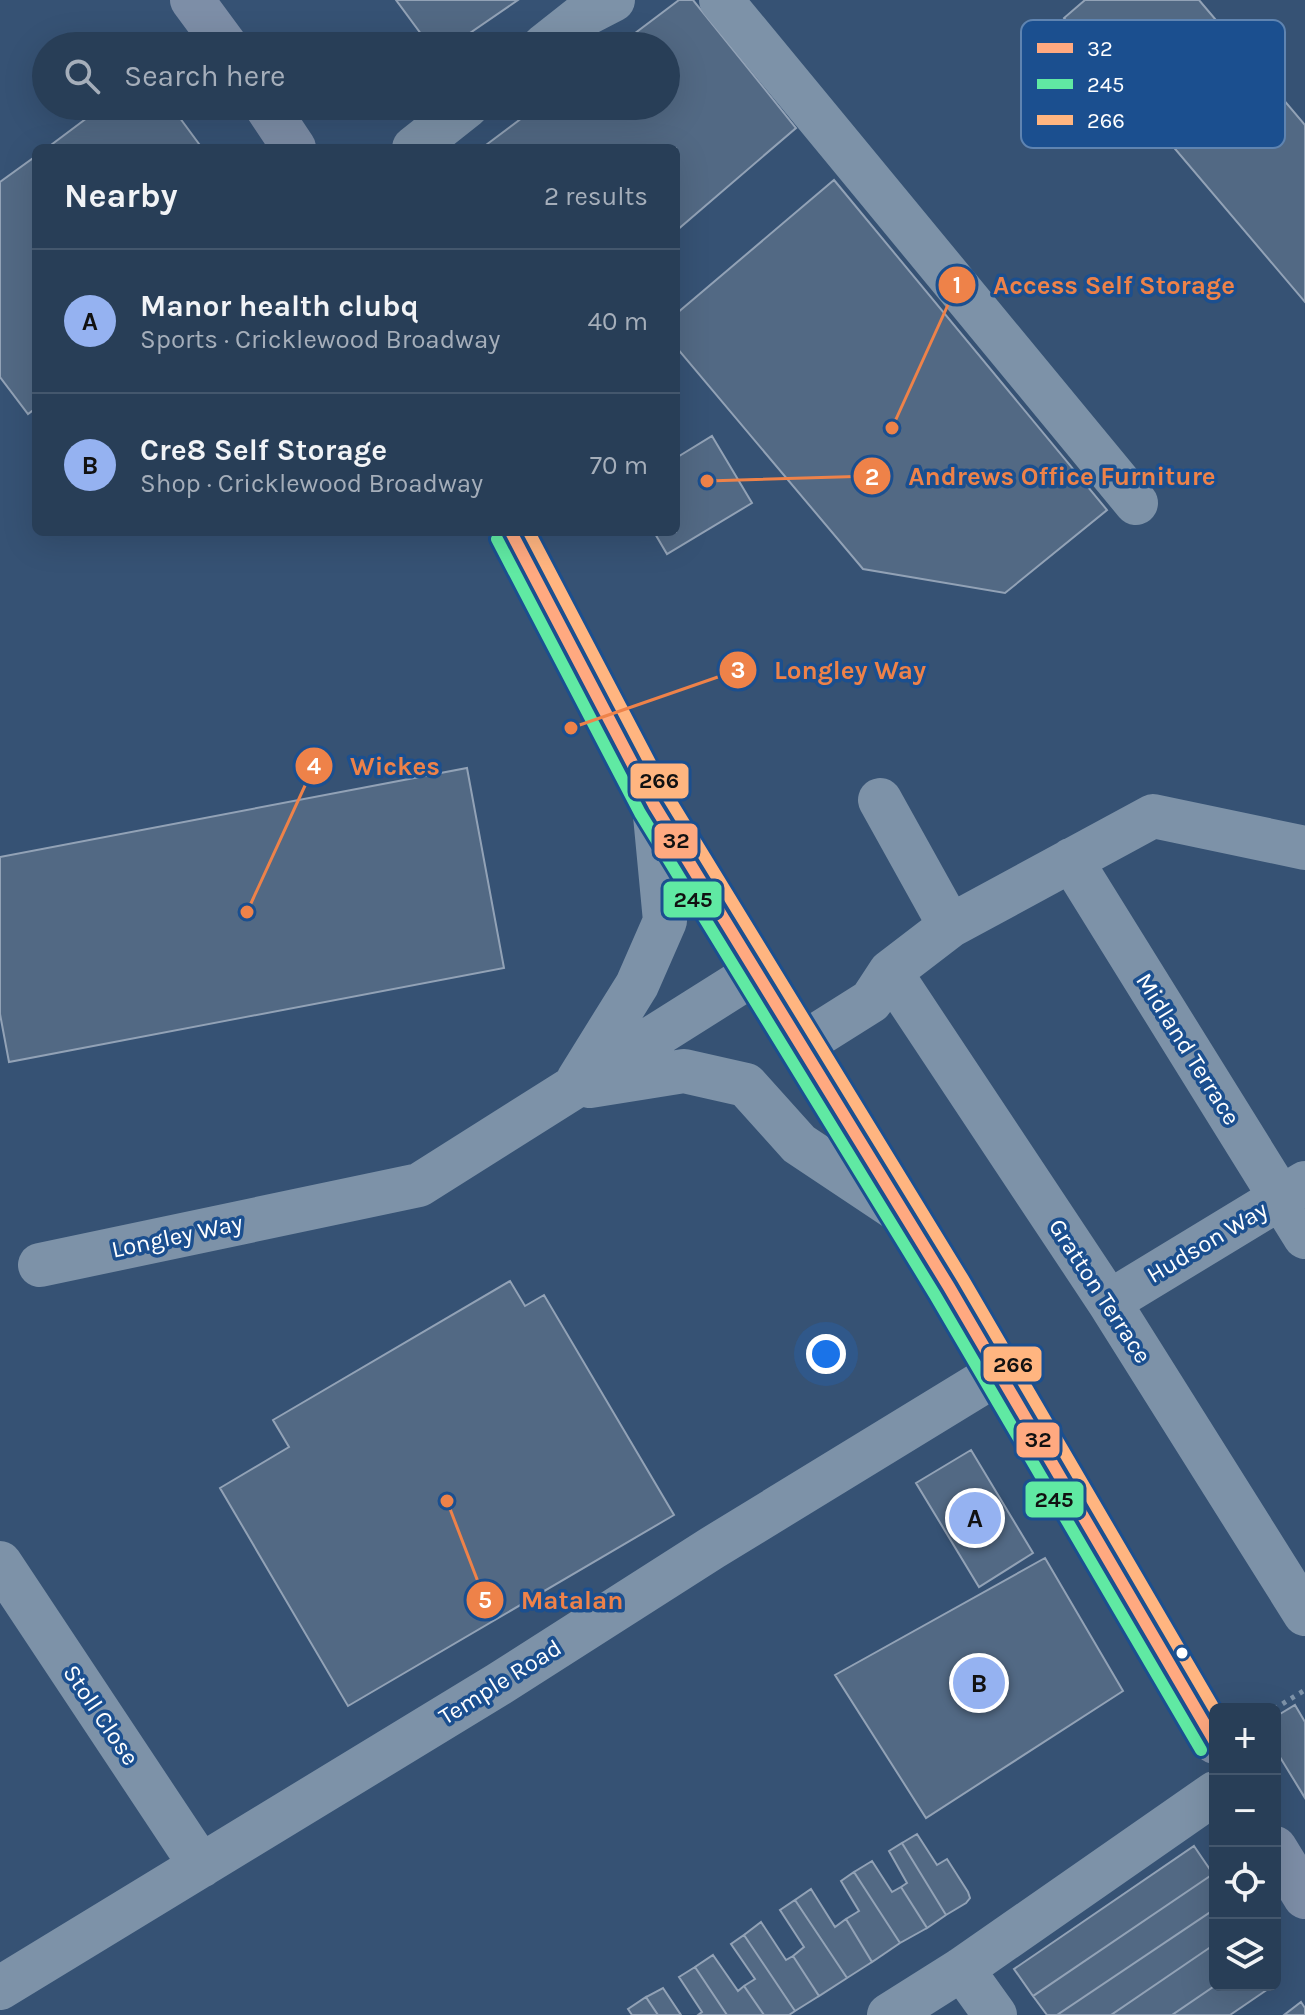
<!DOCTYPE html>
<html lang="en">
<head>
<meta charset="utf-8">
<style>
	:root { --surface:#283e57; --page:#344961; --text:#f1f3f6; --muted:#a5aeba; --line:#44576d; --accent:#95b2f1 }
	body { margin:0; font-family:Karla,sans-serif; background:var(--page); color:var(--text) }
	.controls { position:absolute; right:24px; bottom:24px; display:grid; overflow:hidden; border-radius:12px; box-shadow:0 8px 32px #0002 }
	.controls button { width:72px; height:72px; display:grid; place-items:center; padding:0; border:0; border-bottom:2px solid var(--line); background:var(--surface); color:var(--text); font:40px sans-serif }
	.you { position:absolute; left:826px; top:1354px; width:28px; height:28px; margin:-20px; border:6px solid #fff; border-radius:50%; background:#1a73e8; box-shadow:0 0 0 12px #1a73e833 }
	.badge { display:grid; place-items:center; width:52px; height:52px; border-radius:50%; background:var(--accent); color:#111; font-size:26px; font-weight:700 }
	.pin { position:absolute; translate:-50% -50%; border:4px solid #fff; box-shadow:0 2px 8px #0006 }
	.list { margin:0; padding:0; list-style:none }
	h2 { display:flex; justify-content:space-between; align-items:center; height:104px; margin:0; padding:0 32px; font-size:34px }
	h2 small { font-size:26px; font-weight:400; color:var(--muted) }
	.list li { display:grid; grid-template-columns:52px 1fr auto; gap:24px; align-items:center; box-sizing:border-box; height:144px; padding:0 32px; border-top:2px solid var(--line) }
	.list b { display:block; font-size:30px; white-space:nowrap }
	.list p { margin:0; font-size:26px; white-space:nowrap; color:var(--muted) }
	.list em { font-size:26px; font-style:normal; color:var(--muted) }
	.icon { flex:none; width:44px; height:44px; fill:none; stroke:currentColor; stroke-width:2; stroke-linecap:round; stroke-linejoin:round }
	.map { position:relative; flex:none; width:1305px; height:2015px; overflow:hidden }
	.search { position:absolute; background:var(--surface); box-shadow:0 8px 32px #0002; left:32px; top:32px; width:648px; height:88px; display:flex; align-items:center; gap:20px; box-sizing:border-box; padding:0 28px; border-radius:44px; color:var(--muted); font-size:30px }
	.panel { position:absolute; background:var(--surface); box-shadow:0 8px 32px #0002; left:32px; top:144px; width:648px; height:392px; border-radius:12px }
	.map>svg:first-child { display:block }
	.building { fill:#526984; stroke:#92a2b6; stroke-width:2 }
	.lines { fill:none; stroke-linecap:round; stroke-linejoin:round }
	.path { stroke:#7d92a8; stroke-width:5; stroke-dasharray:4 6; stroke-linecap:butt }
	.minor { stroke:#7d92a8; stroke-width:44 }
	.major { stroke:#7d8ea7; stroke-width:44 }
	.bus-1-casing { stroke:#1b4f8f; stroke-width:18 }
	.bus-2-casing { stroke:#1b4f8f; stroke-width:18 }
	.bus-3-casing { stroke:#1b4f8f; stroke-width:18 }
	.bus-1 { stroke:#ffa980; stroke-width:12 }
	.bus-2 { stroke:#60e9a3; stroke-width:12 }
	.bus-3 { stroke:#ffb580; stroke-width:12 }
	.bus-dot { fill:#fff; stroke:#1b4f8f; stroke-width:3 }
	.labels { text-anchor:middle; dominant-baseline:central; stroke-width:7; stroke-linejoin:round; paint-order:stroke }
	.street-label { font-size:24px; fill:#fff; stroke:#1b4f8f }
	.key { fill:#1b4f8f; stroke:#5f84b1; stroke-width:2 }
	.key-label { font-size:22px; fill:#fff }
	.leader { fill:none; stroke:#ee8249; stroke-width:3 }
	.callout-dot { fill:#ee8249; stroke:#1b4f8f; stroke-width:3 }
	.mark-label { font-size:24px; text-anchor:middle; font-weight:bold; fill:#fff }
	.callout-label { font-size:26px; text-anchor:middle; font-weight:bold; fill:#ee8249; stroke:#1b4f8f; stroke-width:7; stroke-linejoin:round; paint-order:stroke }
	.line-badge { stroke:#1b4f8f; stroke-width:3 }
	.pale-badge-label { font-size:22px; text-anchor:middle; font-weight:bold; fill:#111 }
</style>
</head>
<body>
<div class="map">
<svg width="1305" height="2015" viewBox="0 0 1305 2015">
	<rect width="100%" height="100%" fill="#365274"/>
	<path class="building" d="M396,0h122l-67,46h-21z
		M679,0h14l103,128 -120,103v-83h-194l56,-42h128v-60h-48z
		M1085,0h114l106,125v177l-241,-284z
		M103,106h68l31,42h-155z
		M36,156v252l-8,6 -28,-37v-195z
		M834,180l273,330 -102,83 -142,-24 -187,-222v-33z
		M712,436l40,67 -85,51 -13,-22h22v-74z
		M467,768l37,200 -495,94 -9,-48v-157z
		M510,1281l15,25 19,-11 130,220 -326,191 -128,-218 69,-41 -16,-27z
		M971,1450l62,103 -54,34 -63,-104z
		M1045,1558l78,133 -197,127 -91,-143z
		M1295,1705l10,17v76l-30,-49v-32z
		M917,1834l20,31 10,-6 21,33 2,6 -4,5 -20,12 -44,-72z
		M902,1843l44,72 -19,13 -26,-41 6,-4 -18,-32z
		M1194,1846l19,28 -180,122 -19,-27z
		M872,1861l20,31 9,-5 26,41 -27,15 -46,-71z
		M854,1872l46,71 -28,19 -26,-43 13,-8 -18,-30z
		M1213,1874l2,35 -158,106h-10l-14,-19z
		M811,1889l24,38 11,-8 26,43 -25,16 -52,-78z
		M795,1900l52,78 -28,18 -26,-40 11,-9 -24,-37z
		M1215,1909v35l-104,71h-54z
		M761,1922l25,38 7,-4 26,40 -24,15 -51,-76z
		M744,1935l51,76 -6,4h-25l-20,-29 11,-7 -24,-35z
		M1215,1944l1,41 -44,30h-61z
		M713,1955l25,36 6,-5 20,29h-37l-32,-48z
		M695,1967l32,48h-29l4,-3 -23,-35z
		M1216,1985h58l-44,30h-58z
		M663,1988l18,27h-23l-12,-18z
		M646,1997l12,18h-26l-4,-6z
		M1301,2002l4,6v7h-21z"/>
	<g class="lines">
		<path class="path" d="M1274,1709l31,-19"/>
		<path class="minor" d="M721,0l415,503
			M544,46l38,-30 31,-16
			M414,148l53,-42
			M880,800l70,126
			M1071,860l234,377
			M890,972l219,330 196,312
			M801,1045l70,-44 19,-29 60,-46 203,-110 152,32
			M578,1080l59,-95 28,-64 -11,-116
			M590,1086l94,-15 62,14 53,59 105,70
			M40,1265l379,-80 336,-212
			M1109,1302l196,-119
			M0,1563l201,303
			M962,1969l33,46
			M0,1988l499,-304 213,-136 286,-175
			M889,2015l73,-46 253,-176"/>
		<path class="major" d="M192,0l34,46
			M266,106l28,42
			M511,532l143,273 101,168 194,314 266,455
			M1275,1848l30,49"/>
		<g class="bus-1-casing">
			<path id="bus-1" d="M511,532l143,273 295,482 266,455"/>
		</g>
		<g class="bus-2-casing">
			<path id="bus-2" d="M497,539l143,274 295,482 266,455"/>
		</g>
		<g class="bus-3-casing">
			<path id="bus-3" d="M529,532l139,265 295,482 252,431"/>
		</g>
		<use href="#bus-1" class="bus-1"/>
		<use href="#bus-2" class="bus-2"/>
		<use href="#bus-3" class="bus-3"/>
	</g>
	<circle class="bus-dot" cx="1182" cy="1653" r="7"/>
	<g class="labels">
		<g class="street-label">
			<text transform="translate(1188 1049) rotate(58)">Midland Terrace</text>
			<text transform="translate(177 1236) rotate(-12)">Longley Way</text>
			<text transform="translate(1207 1242) rotate(-31)">Hudson Way</text>
			<text transform="translate(1100 1291) rotate(57)">Gratton Terrace</text>
			<text transform="translate(500 1682) rotate(-32)">Temple Road</text>
			<text transform="translate(101 1715) rotate(56)">Stoll Close</text>
		</g>
	</g>
	<rect x="1021" y="20" width="264" height="128" rx="12" class="key"/>
	<rect x="1037" y="43" width="36" height="10" fill="#ffa980"/>
	<rect x="1037" y="79" width="36" height="10" fill="#60e9a3"/>
	<rect x="1037" y="115" width="36" height="10" fill="#ffb580"/>
	<g class="key-label">
		<text x="1087" y="56">32</text>
		<text x="1087" y="92">245</text>
		<text x="1087" y="128">266</text>
	</g>
	<path class="leader" d="M892 428L957 285M707 481L872 476M571 728L738 670M247 912L314 766M447 1501L485 1600"/>
	<g class="callout-dot">
		<circle cx="892" cy="428" r="8"/>
		<circle cx="707" cy="481" r="8"/>
		<circle cx="571" cy="728" r="8"/>
		<circle cx="247" cy="912" r="8"/>
		<circle cx="447" cy="1501" r="8"/>
		<circle cx="957" cy="285" r="20"/>
		<circle cx="872" cy="476" r="20"/>
		<circle cx="738" cy="670" r="20"/>
		<circle cx="314" cy="766" r="20"/>
		<circle cx="485" cy="1600" r="20"/>
	</g>
	<g class="mark-label">
		<text x="957" y="293">1</text>
		<text x="872" y="485">2</text>
		<text x="738" y="678">3</text>
		<text x="314" y="774">4</text>
		<text x="485" y="1608">5</text>
	</g>
	<g class="callout-label">
		<text x="1114" y="294">Access Self Storage</text>
		<text x="1062" y="485">Andrews Office Furniture</text>
		<text x="850" y="679">Longley Way</text>
		<text x="395" y="775">Wickes</text>
		<text x="572" y="1609">Matalan</text>
	</g>
	<g class="line-badge">
		<rect x="629" y="762" width="61" height="38" rx="8" fill="#ffb580"/>
		<rect x="653" y="822" width="46" height="38" rx="8" fill="#ffa980"/>
		<rect x="662" y="880" width="61" height="39" rx="8" fill="#60e9a3"/>
		<rect x="982" y="1345" width="61" height="38" rx="8" fill="#ffb580"/>
		<rect x="1015" y="1421" width="46" height="38" rx="8" fill="#ffa980"/>
		<rect x="1024" y="1480" width="61" height="39" rx="8" fill="#60e9a3"/>
	</g>
	<g class="pale-badge-label">
		<text x="659" y="788">266</text>
		<text x="676" y="848">32</text>
		<text x="693" y="907">245</text>
		<text x="1013" y="1372">266</text>
		<text x="1038" y="1447">32</text>
		<text x="1054" y="1507">245</text>
	</g>
</svg>
<div class="controls">
<button>+</button>
<button>−</button>
<button><svg class="icon" aria-label="locate" viewBox="0 0 24 24"><circle cx="12" cy="12" r="6"/><path d="M12 2v4M12 18v4M2 12h4M18 12h4"/></svg></button>
<button><svg class="icon" aria-label="layers" viewBox="0 0 24 24"><path d="M12 4l9 5-9 5-9-5zM3 14l9 5 9-5"/></svg></button>
</div>
<div class="you"></div>
<div class="pin badge" style="left:975px;top:1518px">A</div>
<div class="pin badge" style="left:979px;top:1683px">B</div>
<div class="search"><svg class="icon" aria-label="search" viewBox="0 0 24 24"><circle cx="10" cy="10" r="6"/><path d="M15 15l6 6"/></svg>Search here</div>
<section class="panel">
<h2>Nearby<small>2 results</small></h2>
<ul class="list">
<li><span class="badge">A</span><div><b>Manor health clubq</b><p>Sports · Cricklewood Broadway</p></div><em>40 m</em></li>
<li><span class="badge">B</span><div><b>Cre8 Self Storage</b><p>Shop · Cricklewood Broadway</p></div><em>70 m</em></li>
</ul>
</section>
</div>
</body>
</html>
